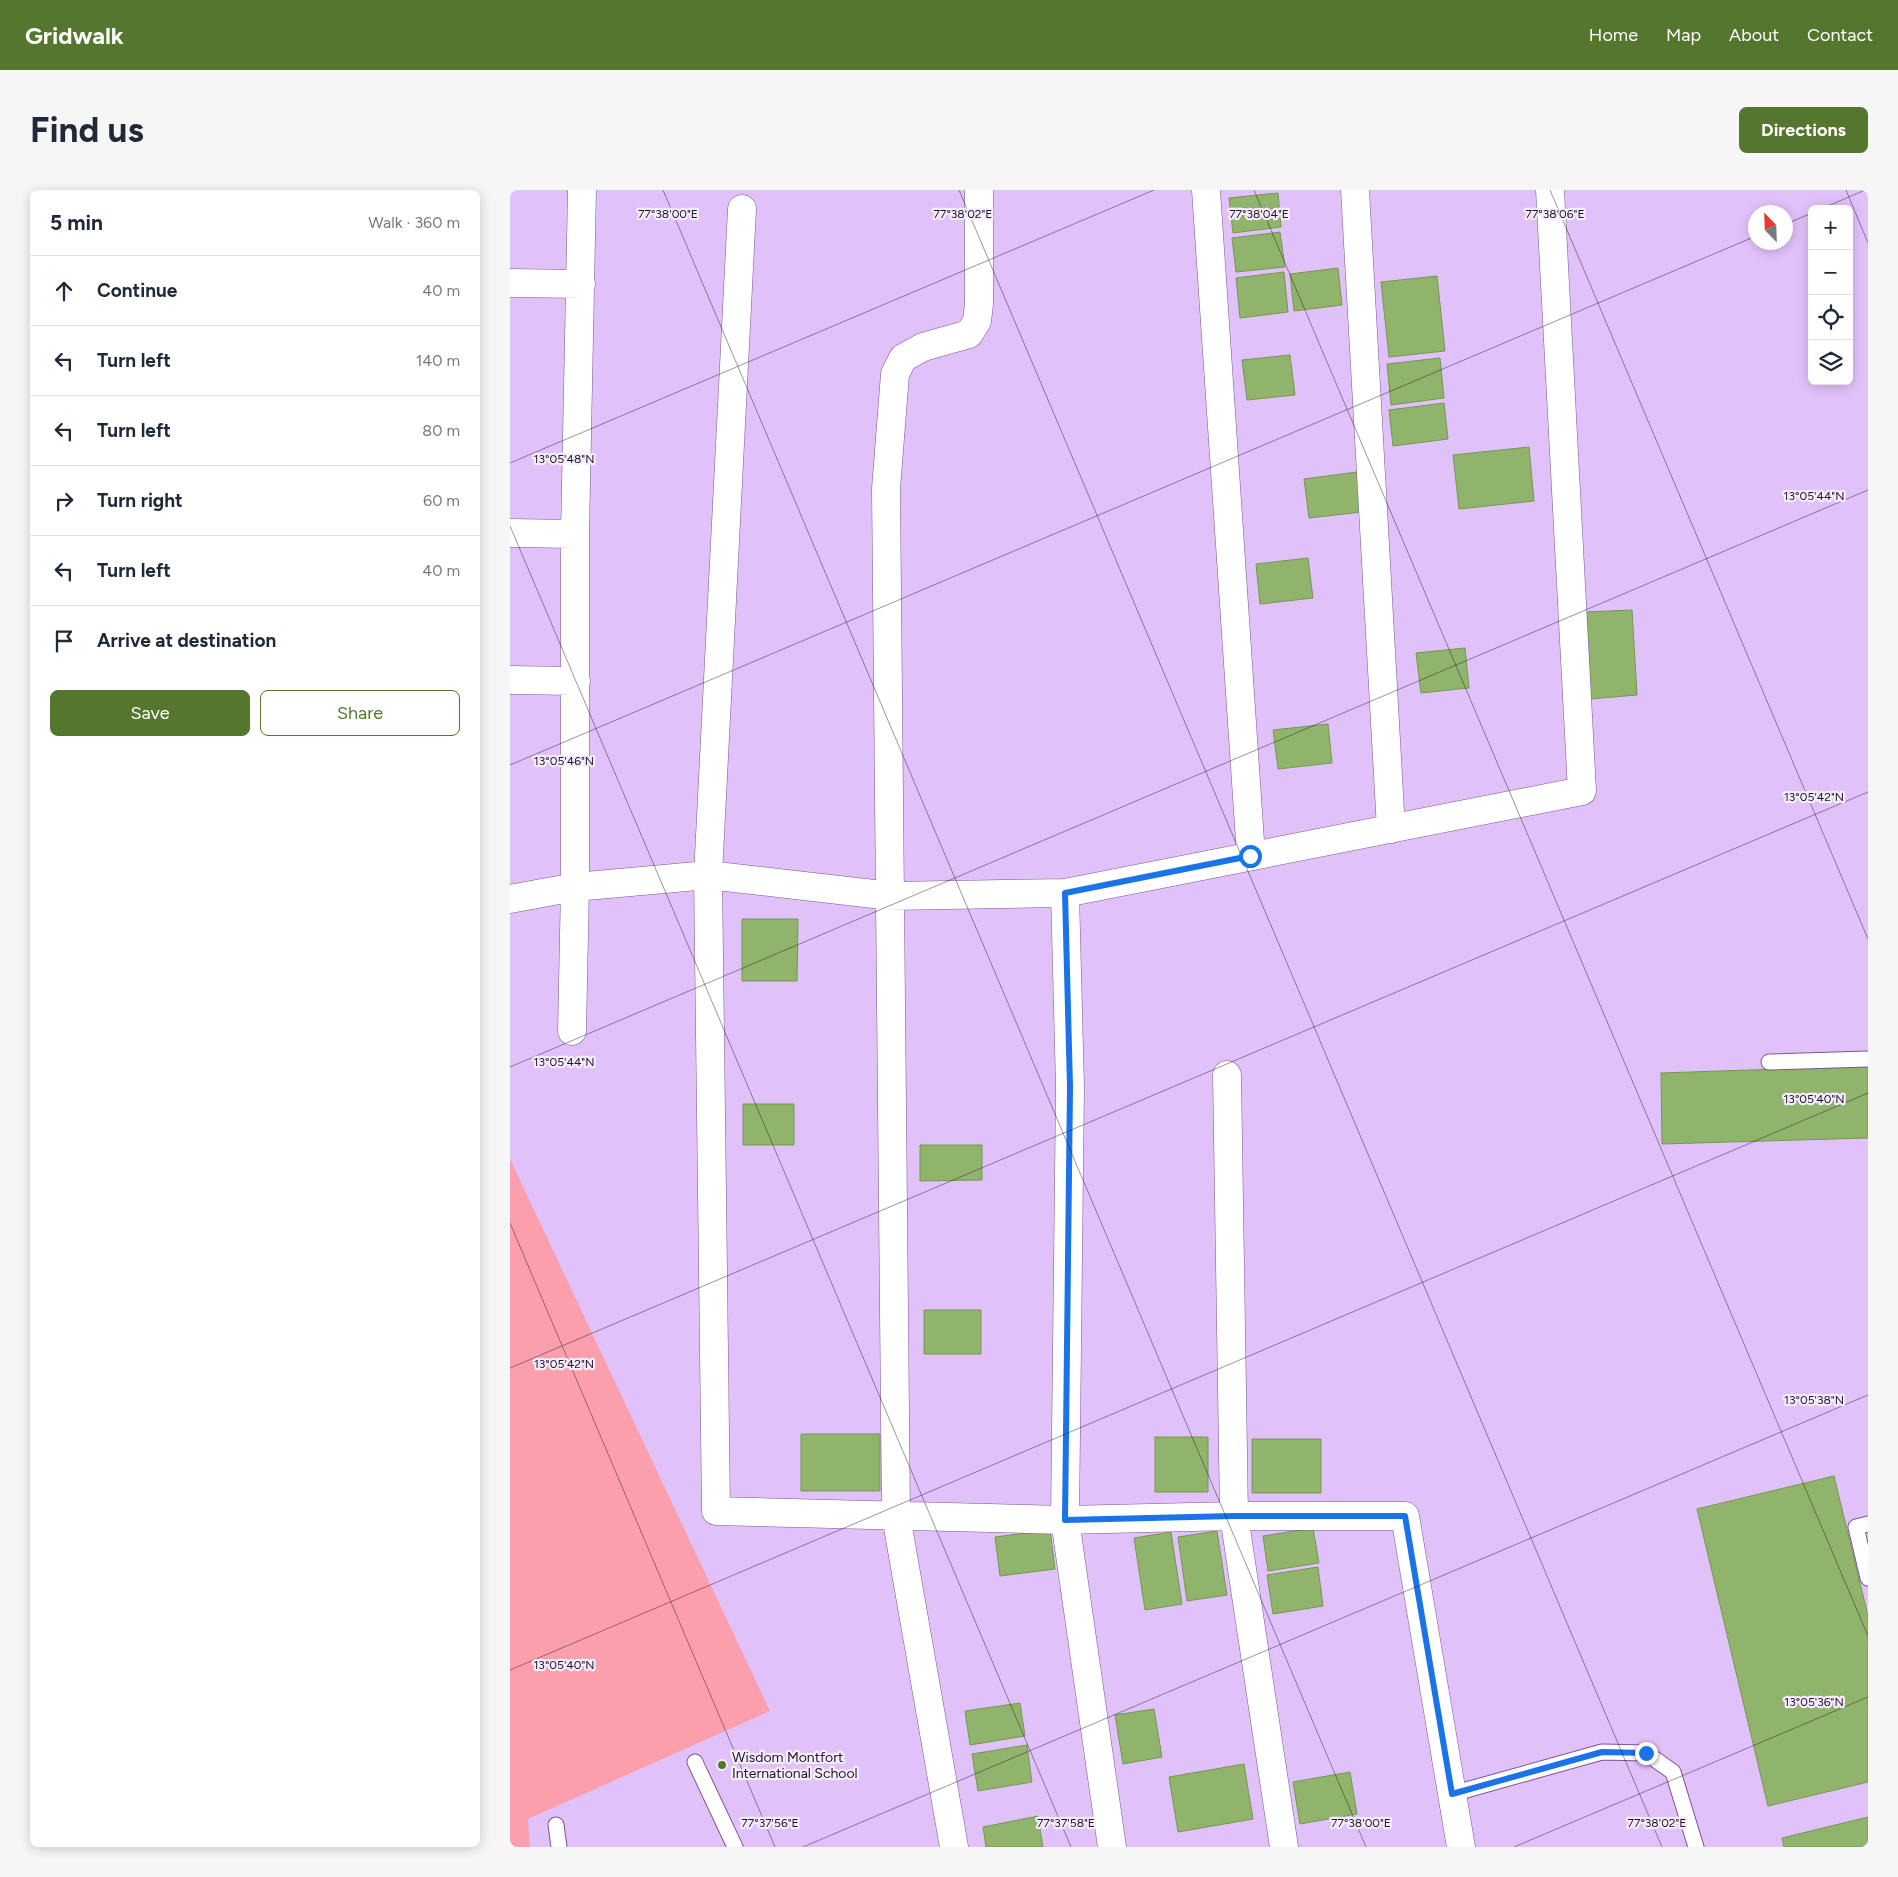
<!DOCTYPE html>
<html lang="en">
<head>
<meta charset="utf-8">
<style>
	:root { --surface:#fff; --page:#f6f6f7; --text:#1f2937; --muted:#747a83; --line:#e0e1e3; --accent:#54762e }
	body { margin:0; font-family:Figtree,sans-serif; background:var(--page); color:var(--text) }
	.controls { position:absolute; right:15px; top:15px; display:grid; overflow:hidden; border-radius:8px; box-shadow:0 2px 12px #0003 }
	.controls button { width:45px; height:45px; display:grid; place-items:center; padding:0; border:0; border-bottom:1px solid var(--line); background:var(--surface); color:var(--text); font:25px sans-serif }
	.compass { position:absolute; left:1238px; top:15px; width:45px; height:45px; border-radius:50%; background:var(--surface); box-shadow:0 2px 12px #0003; rotate:337deg }
	.stop { position:absolute; width:15px; height:15px; margin:-11px; border:4px solid #1a73e8; border-radius:50%; background:#fff }
	.stop.end { background:#1a73e8; border-color:#fff; box-shadow:0 1px 5px #0008 }
	.list { margin:0; padding:0; list-style:none }
	h2 { display:flex; justify-content:space-between; align-items:center; height:65px; margin:0; padding:0 20px; font-size:21px }
	h2 small { font-size:16px; font-weight:400; color:var(--muted) }
	.list li { display:grid; grid-template-columns:32px 1fr auto; gap:15px; align-items:center; box-sizing:border-box; height:70px; padding:0 20px; border-top:1px solid var(--line) }
	.list b { display:block; font-size:19px; white-space:nowrap }
	.list em { font-size:16px; font-style:normal; color:var(--muted) }
	.actions { display:flex; gap:10px; padding:15px 20px }
	.actions a { flex:1; padding:11px 0; border:1px solid var(--accent); border-radius:8px; text-align:center; font-size:18px; color:var(--accent) }
	.actions .main { background:var(--accent); color:#fff }
	.icon { flex:none; width:28px; height:28px; fill:none; stroke:currentColor; stroke-width:2; stroke-linecap:round; stroke-linejoin:round }
	.map { position:relative; flex:none; width:1358px; height:1657px; overflow:hidden; border-radius:8px }
	header { display:flex; align-items:center; gap:30px; box-sizing:border-box; height:70px; padding:0 25px; background:var(--accent); color:#fff }
	header strong { font-size:24px }
	nav { display:flex; gap:28px; margin-inline-start:auto; font-size:18px }
	.intro { display:flex; align-items:center; justify-content:space-between; box-sizing:border-box; height:120px; padding:0 30px }
	h1 { margin:0; font-size:35px }
	.button { padding:12px 22px; border-radius:8px; background:var(--accent); color:#fff; font-size:18px; font-weight:700 }
	main { display:flex; gap:30px; padding:0 30px }
	aside { flex:1; background:var(--surface); border-radius:8px; box-shadow:0 2px 12px #0003 }
	.map>svg:first-child { display:block }
	.green { fill:#fb9fad }
	.building { fill:#90b46c; stroke:#759850 }
	.lines { fill:none; stroke-linecap:round; stroke-linejoin:round }
	.service-casing { stroke:#7b5595; stroke-width:17 }
	.minor-casing { stroke:#7b5595; stroke-width:29 }
	.service { stroke:#fff; stroke-width:15 }
	.minor { stroke:#fff; stroke-width:28 }
	.route { stroke:#1a73e8; stroke-width:6 }
	.ticks { fill:none; stroke:#22132d; stroke-width:1; stroke-opacity:0.45 }
	.poi-dot { fill:#54762e; stroke:#f5edfc; stroke-width:2 }
	.labels { text-anchor:middle; dominant-baseline:central; stroke-width:4.5; stroke-linejoin:round; paint-order:stroke }
	.poi-label { font-size:14px; fill:#22132d; stroke:#f5edfc; text-anchor:start }
	.ticks-label { font-size:12px; text-anchor:middle; fill:#22132d; stroke:#f5edfc; stroke-width:4.5; stroke-linejoin:round; paint-order:stroke }
</style>
</head>
<body>
<header>
<strong>Gridwalk</strong>
<nav><a>Home</a><a>Map</a><a>About</a><a>Contact</a></nav>
</header>
<div class="intro"><h1>Find us</h1><a class="button">Directions</a></div>
<main>
<aside>
<h2>5 min<small>Walk · 360 m</small></h2>
<ul class="list">
<li><svg class="icon" aria-label="ahead" viewBox="0 0 24 24"><path d="M12 20V5M6 11l6-6 6 6"/></svg><div><b>Continue</b></div><em>40 m</em></li>
<li><svg class="icon" aria-label="left" viewBox="0 0 24 24"><path d="M17 20v-9H6M10 6l-5 5 5 5"/></svg><div><b>Turn left</b></div><em>140 m</em></li>
<li><svg class="icon" aria-label="left" viewBox="0 0 24 24"><path d="M17 20v-9H6M10 6l-5 5 5 5"/></svg><div><b>Turn left</b></div><em>80 m</em></li>
<li><svg class="icon" aria-label="right" viewBox="0 0 24 24"><path d="M7 20v-9h11M14 6l5 5-5 5"/></svg><div><b>Turn right</b></div><em>60 m</em></li>
<li><svg class="icon" aria-label="left" viewBox="0 0 24 24"><path d="M17 20v-9H6M10 6l-5 5 5 5"/></svg><div><b>Turn left</b></div><em>40 m</em></li>
<li><svg class="icon" aria-label="arrive" viewBox="0 0 24 24"><path d="M6 21V4h12l-3 4 3 4H6"/></svg><div><b>Arrive at destination</b></div></li>
</ul>
<div class="actions"><a class="main">Save</a><a>Share</a></div>
</aside>
<div class="map">
<svg width="1358" height="1657" viewBox="0 0 1358 1657">
	<rect width="100%" height="100%" fill="#e1c1fa"/>
	<path class="green" d="M0,969l260,552 -242,108 2,28h-20z"/>
	<path class="building" d="M768,3l3,34 -48,6 -4,-35z
		M770,42l5,35 -49,5 -4,-34z
		M828,78l4,37 -48,6 -4,-37z
		M774,82l4,40 -48,6 -4,-40z
		M927,86l8,75 -56,6 -8,-75z
		M780,165l5,40 -48,5 -5,-40z
		M930,168l4,40 -53,7 -4,-41z
		M934,213l4,36 -55,7 -4,-36z
		M1019,257l5,54 -75,8 -6,-54z
		M847,282l5,40 -53,6 -5,-39z
		M798,368l5,40 -53,6 -4,-40z
		M1122,420l5,85 -47,4 -5,-87z
		M955,458l4,40 -48,5 -5,-40z
		M818,534l4,39 -54,6 -5,-39z
		M232,729h56l-1,62h-55z
		M1358,876v72l-206,6 -1,-71z
		M233,914h51v41h-51z
		M410,955h62v35l-62,1z
		M414,1120h57v44h-57z
		M291,1244h79v57h-79z
		M645,1247h53v55h-53z
		M742,1249h69v54h-69z
		M1324,1286l34,140v166l-100,24 -71,-297z
		M803,1338l6,35 -51,8 -5,-35z
		M540,1340l5,39 -55,7 -5,-39z
		M707,1341l10,64 -40,6 -9,-64z
		M661,1342l11,72 -37,6 -11,-72z
		M808,1377l5,39 -50,8 -6,-39z
		M510,1513l5,33 -55,9 -5,-34z
		M644,1519l8,48 -39,7 -8,-49z
		M517,1555l5,37 -54,9 -6,-37z
		M734,1574l9,55 -75,13 -9,-55z
		M840,1582l7,42 -57,10 -7,-42z
		M528,1626l5,31h-57l-3,-20z
		M1358,1627v30h-84l-2,-9z"/>
	<g class="lines">
		<g class="service-casing">
			<path id="service" d="M1259,872l99,-3
				M1358,1334l-12,3 12,51
				M185,1572l40,85
				M942,1604l150,-42 44,1 27,19 23,75
				M46,1635l3,22"/>
		</g>
		<g class="minor-casing">
			<path id="minor" d="M696,0l45,666
				M845,0l36,639
				M232,19l-34,666 8,636 349,9 169,-4h171l56,331
				M0,93l71,1
				M0,343l65,1
				M0,490l66,1
				M555,703l5,194 -5,433 47,327
				M0,709l65,-12 133,-12 183,21 174,-3 517,-102 -32,-601
				M62,841l3,-144v-353l7,-344
				M717,885l7,441 50,331
				M444,1657l-58,-331 -10,-1027 9,-115 8,-16 20,-11 46,-13 8,-13 2,-17v-114"/>
		</g>
		<use href="#service" class="service"/>
		<use href="#minor" class="minor"/>
	</g>
	<g class="lines">
		<path class="route" d="M740,666l-185,37 5,194 -5,433 169,-4h171l47,278 150,-42 44,1"/>
	</g>
	<path class="ticks" d="M153,0l703,1657M449,0l703,1657M744,0l614,1446M1040,0l318,749M1336,0l22,53M1311,19l44,-19M1276,34l26,-11M0,273l644,-273M0,336l561,1321M0,575l1246,-529M0,877l1358,-577M0,1033l265,624M0,1178l1358,-576M0,1480l1358,-577M293,1657l1065,-452M1004,1657l354,-150"/>
	<circle class="poi-dot" cx="212" cy="1575" r="5"/>
	<g class="labels">
		<g class="poi-label">
			<text x="222" y="1567">Wisdom Montfort<tspan x="222" dy="16">International School</tspan></text>
		</g>
	</g>
	<g class="ticks-label">
		<text x="158" y="28">77°38'00"E</text>
		<text x="453" y="28">77°38'02"E</text>
		<text x="749" y="28">77°38'04"E</text>
		<text x="1045" y="28">77°38'06"E</text>
		<text x="54" y="273">13°05'48"N</text>
		<text x="1304" y="310">13°05'44"N</text>
		<text x="54" y="575">13°05'46"N</text>
		<text x="1304" y="611">13°05'42"N</text>
		<text x="54" y="876">13°05'44"N</text>
		<text x="1304" y="913">13°05'40"N</text>
		<text x="54" y="1178">13°05'42"N</text>
		<text x="1304" y="1214">13°05'38"N</text>
		<text x="54" y="1479">13°05'40"N</text>
		<text x="1304" y="1516">13°05'36"N</text>
		<text x="260" y="1637">77°37'56"E</text>
		<text x="556" y="1637">77°37'58"E</text>
		<text x="851" y="1637">77°38'00"E</text>
		<text x="1147" y="1637">77°38'02"E</text>
	</g>
</svg>
<div class="controls">
<button>+</button>
<button>−</button>
<button><svg class="icon" aria-label="locate" viewBox="0 0 24 24"><circle cx="12" cy="12" r="6"/><path d="M12 2v4M12 18v4M2 12h4M18 12h4"/></svg></button>
<button><svg class="icon" aria-label="layers" viewBox="0 0 24 24"><path d="M12 4l9 5-9 5-9-5zM3 14l9 5 9-5"/></svg></button>
</div>
<svg class="compass" viewBox="-18 -18 36 36"><path d="M0-13l5 13h-10z" fill="#e53935"/><path d="M0 13l5-13h-10z" fill="#747a83"/></svg>
<div class="stop" style="left:740px;top:666px"></div>
<div class="stop end" style="left:1136px;top:1563px"></div>
</div>
</main>
</body>
</html>
